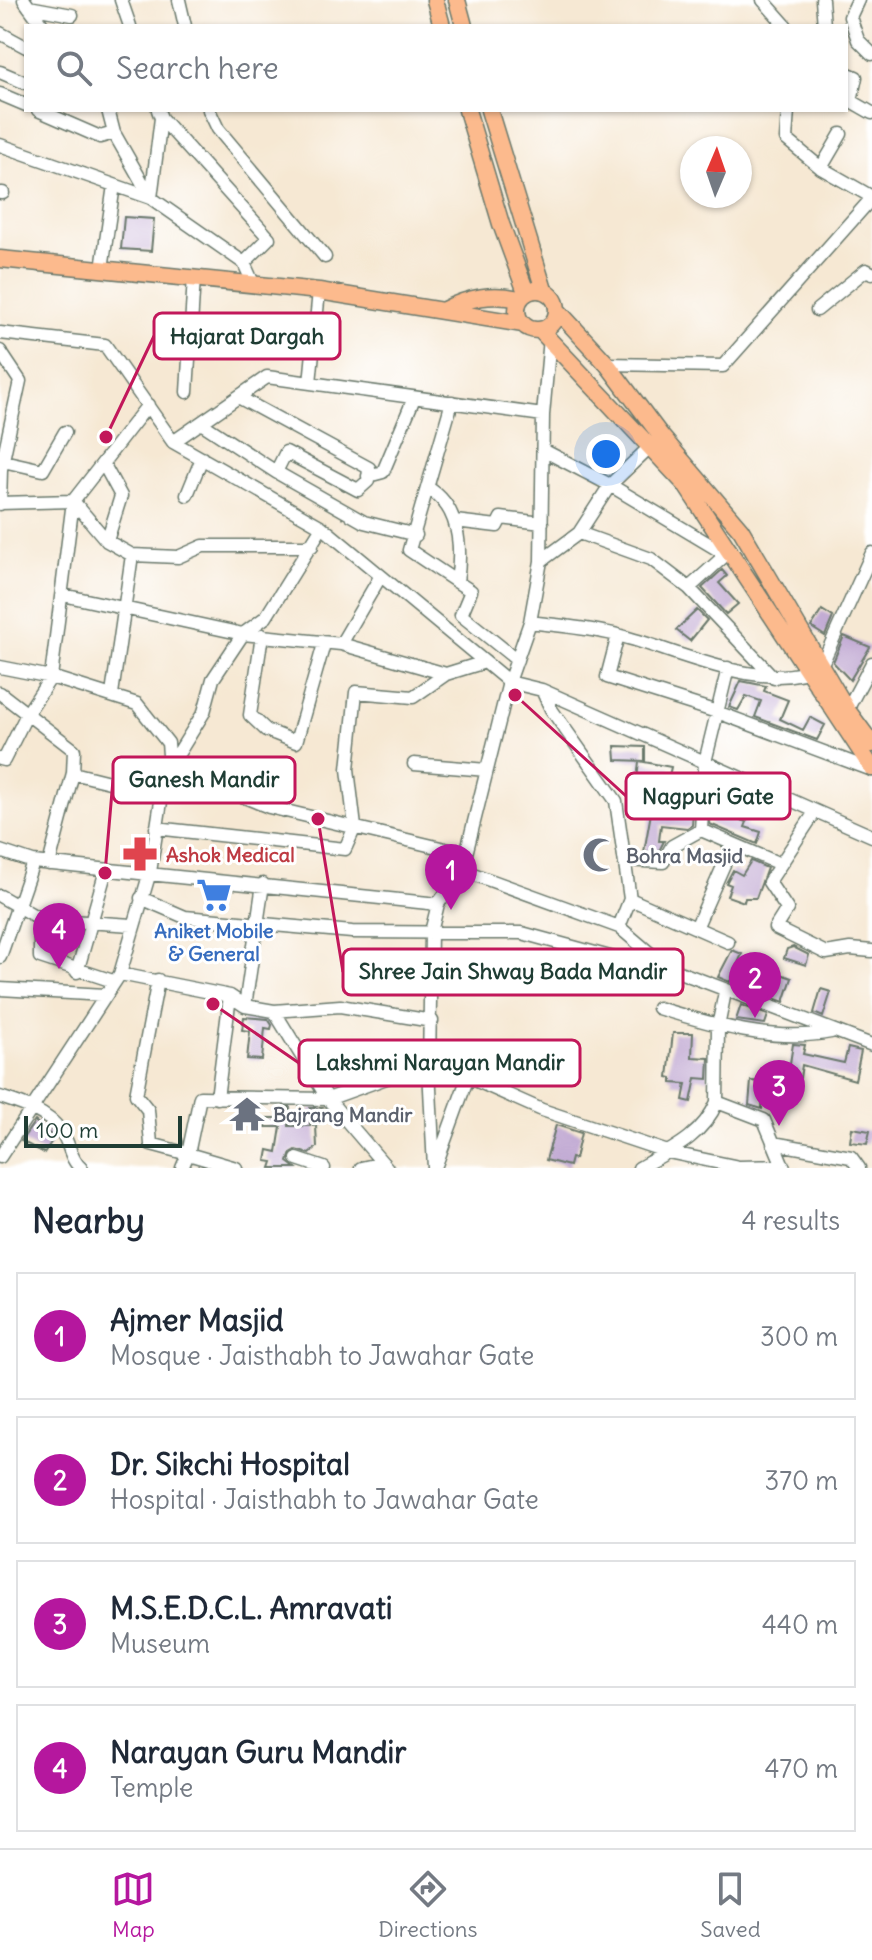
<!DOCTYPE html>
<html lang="en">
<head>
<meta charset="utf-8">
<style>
	:root { --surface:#fff; --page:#f6f6f7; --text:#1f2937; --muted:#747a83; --line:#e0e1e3; --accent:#b5179e }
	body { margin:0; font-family:Delius,sans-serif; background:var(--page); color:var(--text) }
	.compass { position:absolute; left:680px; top:136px; width:72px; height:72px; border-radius:50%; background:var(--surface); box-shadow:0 2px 6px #0004; rotate:2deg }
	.scale { position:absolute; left:24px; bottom:20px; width:158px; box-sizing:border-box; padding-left:8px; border:4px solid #1f3d34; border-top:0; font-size:22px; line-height:28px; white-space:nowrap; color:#1f3d34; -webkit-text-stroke:6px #fff; paint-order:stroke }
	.you { position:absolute; left:606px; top:454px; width:28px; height:28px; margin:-20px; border:6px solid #fff; border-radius:50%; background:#1a73e8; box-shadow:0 0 0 12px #1a73e833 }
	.badge { display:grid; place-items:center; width:52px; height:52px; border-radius:50%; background:var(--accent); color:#fff; font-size:26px; font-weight:700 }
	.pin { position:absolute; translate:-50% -66px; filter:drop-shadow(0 2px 4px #0008) }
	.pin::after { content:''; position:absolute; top:42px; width:28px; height:24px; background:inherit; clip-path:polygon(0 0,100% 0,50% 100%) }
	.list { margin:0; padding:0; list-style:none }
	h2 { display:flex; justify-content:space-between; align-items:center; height:104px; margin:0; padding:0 32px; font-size:34px }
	h2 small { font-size:26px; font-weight:400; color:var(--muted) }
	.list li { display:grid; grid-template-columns:52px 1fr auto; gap:24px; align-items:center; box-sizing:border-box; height:128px; margin:0 16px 16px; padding:0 16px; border:2px solid var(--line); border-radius:0px }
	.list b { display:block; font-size:30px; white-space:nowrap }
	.list p { margin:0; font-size:26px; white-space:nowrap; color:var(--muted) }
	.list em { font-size:26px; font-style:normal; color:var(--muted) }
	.icon { flex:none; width:44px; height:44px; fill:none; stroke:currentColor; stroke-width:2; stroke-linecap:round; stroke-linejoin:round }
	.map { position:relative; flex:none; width:872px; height:1168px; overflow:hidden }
	.search { position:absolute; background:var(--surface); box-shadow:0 2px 6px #0004; left:24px; right:24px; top:24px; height:88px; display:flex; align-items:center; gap:20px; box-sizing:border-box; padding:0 28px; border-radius:0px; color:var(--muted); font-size:30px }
	.sheet { height:680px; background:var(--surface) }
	nav { display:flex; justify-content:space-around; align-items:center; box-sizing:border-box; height:112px; border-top:2px solid var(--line); background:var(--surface); font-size:22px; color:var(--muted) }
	nav a { display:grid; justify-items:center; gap:4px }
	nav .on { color:var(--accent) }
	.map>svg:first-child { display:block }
	.building { fill:#c3acd4 }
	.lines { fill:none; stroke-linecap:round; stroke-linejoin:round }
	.minor-casing { stroke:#6a796c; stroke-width:15 }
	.major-casing { stroke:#6a796c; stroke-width:19 }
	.minor { stroke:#fff; stroke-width:12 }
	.major { stroke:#fcba8d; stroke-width:16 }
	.labels { text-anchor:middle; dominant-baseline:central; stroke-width:6; stroke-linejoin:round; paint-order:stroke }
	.health-label { font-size:20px; font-weight:bold; fill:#be3a42; stroke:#fff; text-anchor:start }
	.worship-label { font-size:20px; font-weight:bold; fill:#5b616d; stroke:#fff; text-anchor:start }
	.shop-label { font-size:20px; font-weight:bold; fill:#366cbe; stroke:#fff }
	.leader { fill:none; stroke:#c2185b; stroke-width:3 }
	.callout-dot { fill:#c2185b; stroke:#fff; stroke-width:3 }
	.callout { fill:#fff; stroke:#c2185b; stroke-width:3 }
	.callout-label { font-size:22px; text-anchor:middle; font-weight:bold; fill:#1f3d34 }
</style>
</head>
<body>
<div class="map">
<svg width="872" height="1168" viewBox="0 0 872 1168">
	<rect width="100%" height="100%" fill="#fff"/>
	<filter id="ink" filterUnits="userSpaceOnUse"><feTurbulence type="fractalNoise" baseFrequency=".0125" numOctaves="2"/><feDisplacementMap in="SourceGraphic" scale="16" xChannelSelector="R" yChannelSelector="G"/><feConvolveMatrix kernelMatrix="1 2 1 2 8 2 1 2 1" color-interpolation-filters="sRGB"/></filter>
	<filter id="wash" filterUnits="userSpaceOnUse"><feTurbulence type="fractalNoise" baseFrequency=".006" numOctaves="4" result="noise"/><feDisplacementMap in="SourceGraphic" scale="32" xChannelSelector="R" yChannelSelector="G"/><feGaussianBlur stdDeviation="1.8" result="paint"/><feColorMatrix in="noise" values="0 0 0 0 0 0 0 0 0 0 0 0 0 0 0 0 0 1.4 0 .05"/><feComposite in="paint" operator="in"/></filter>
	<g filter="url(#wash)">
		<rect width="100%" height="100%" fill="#f6e8d3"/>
		<g id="blocks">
			<path class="building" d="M124,217l30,2 -3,32 -30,-2z
				M722,570l5,6 -8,7 19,21 -12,10 -24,-26z
				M697,610l10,10 -17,21 -14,-11z
				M822,610l11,7 -8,19 -14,-9z
				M844,636l26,11 -20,33 -17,-18z
				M741,681l25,5 -2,5 24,9 -8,19 23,11 7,-13 15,8 -8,15 -62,-23 6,-16 -15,-5 -8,14 -9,-3z
				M615,746l30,1v14l-29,-1z
				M639,761l32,6 -7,31 -25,-2 -3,-6z
				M713,776l23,10 -13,27 24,9 -2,5 16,5 -4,12 -47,-20z
				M690,811h3l-1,14 -5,3 -26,-3 -2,16h5l-6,12 -14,-1 7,-39 39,3z
				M751,861l16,7 -11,30h-11l-1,4 -17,-6 4,-11 -5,-2 7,-13 9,5z
				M793,947l16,8 -3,10 -22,-7 3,-9z
				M732,950l10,4 -12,28 -12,-5z
				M781,974l11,4 -8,24 -11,-4z
				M821,989l10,3 -8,25 -9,-4z
				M741,1005l27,10 -3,9 -29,-4z
				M244,1017l24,2 4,6 -1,4 -6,-1 -3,32 -15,-1 3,-28 -8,-1z
				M673,1033h20l-1,24 17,1 -1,21 -12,-1 -5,24 -8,-2 3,-16 -14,-1v-5l-4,-1z
				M793,1044l12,1 -2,9 41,9 4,-15 13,3 -6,29 -53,-15 -2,13 -12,-2z
				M751,1081l13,1 -2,27 -13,-4z
				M284,1107h6l-1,19h21v-18h13l7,11 -18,7h4l1,21 -8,7 -13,-4 -5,3 -3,9 8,6h-25l2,-6 -7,-1 2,-11 9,2 4,-25h-15l1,-9h15z
				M35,1121l19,17 -10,15 -23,-12z
				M556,1125l25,8 -6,26 -4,-1 -2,8 -23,-6z
				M852,1128l18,3 -3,13 -17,-2z"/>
		</g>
	</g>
	<g filter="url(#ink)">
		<use href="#blocks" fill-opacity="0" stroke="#6a796c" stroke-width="2"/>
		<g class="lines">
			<g class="minor-casing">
				<path id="minor" d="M24,0l19,26
					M121,0l9,26
					M179,0l6,26
					M763,0l23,26
					M822,0l2,26
					M858,0l-8,17 8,23 14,14
					M29,7l43,8
					M0,33l26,14
					M0,72l26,11
					M846,73l10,4 -5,24 21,12
					M0,94l26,11
					M38,110l62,27 14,-4
					M108,110l6,23 37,65
					M209,110l9,19 107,128
					M788,110l-2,29 35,29 51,29
					M161,118l108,120 -25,25
					M0,145l151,53 93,65 9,20
					M821,168l20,-34
					M0,193h3
					M151,198l10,-80 -3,-8
					M102,269l12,-84
					M817,310l49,-40 6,3
					M0,333l105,12 68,97 149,85 187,155 33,8 330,146
					M0,351l20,30 -19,88 -1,35
					M607,364l116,2 149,-168
					M310,383l9,-92
					M187,392l7,-115
					M240,398l129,70 -1,13 -10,9 -72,-38 -10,20
					M452,402l-43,148 48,32
					M201,423l75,49 88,50 52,13
					M173,442l94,-65 276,38
					M543,450l67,35 117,70
					M3,461l40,9 22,-38
					M103,463l18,33 -14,45
					M368,476l15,-4 31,-74
					M428,488c32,19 34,60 29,94l14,9 -10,24 56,45
					M187,495l15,-37
					M0,503l73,-2 34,40 25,14 46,2 25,-11h109
					M455,521l42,5 4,-8 41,5
					M322,527l-56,90 -23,17 -30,45 -9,33 -34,55 99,40 197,47
					M579,533l72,26 38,29 85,90
					M541,561l38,-28 31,-48 46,-44
					M689,588l42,-38
					M63,595l180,39 98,10 105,30 39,-12
					M530,622c30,4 61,6 91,14 56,14 146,60 200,30l51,-113
					M262,635l-12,80 16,15 30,12 28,-98
					M618,635l-11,42 110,35 155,58
					M341,644l39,-67
					M0,667l51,10 86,27 31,39 2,24 -8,28 -12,77 -30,102 -120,183
					M728,668l-23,94 -4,68 79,34
					M542,690l9,19 65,92 14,98 -11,28
					M0,693l74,57 -1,23 -24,91
					M112,694l20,-139
					M847,710l25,-47
					M0,759l4,1 24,-48 23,-35 22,-176 75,-96
					M414,764l73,6
					M73,773l89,22
					M815,812l-46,70 18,27 -12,19 51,25 24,-4 22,2
					M156,828l189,21 10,-22 -7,-58 8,-77 57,5 33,-23
					M0,851l33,11 405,42 24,-34 47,-188 21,-60 11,-61 2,-146 7,-77
					M625,860l38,2 9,-16 29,-16
					M462,870l157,57 47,40 206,78
					M0,896l40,23
					M141,898l44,19 167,15 170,1 121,33 23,1
					M630,899l98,43
					M696,928l37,-84
					M0,957l33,-95
					M77,972l29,-102
					M120,974l110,22 15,10 29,5 54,88 59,69
					M158,980l-22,115 12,15 3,34 37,10 12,-57 128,2 75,-27 47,-3 92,41 126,42 71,15 44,-1
					M113,981l-73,-24v-38l92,6
					M0,989l105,6
					M725,992l-7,35 -1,75 47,18 20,48
					M245,1006l18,-122
					M658,1008c56,17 115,35 173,24
					M274,1011l66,-5 92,15
					M0,1097c21,7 46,14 60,33 10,11 9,29 21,38
					M217,1098l13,-102
					M773,1143l78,14 8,11
					M297,1159l27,9
					M436,1165l32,-88
					M182,1168l6,-14 48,14
					M361,1168l22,-5
					M434,1168l-5,-99 2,-137 7,-28
					M639,1168c32,-18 63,-31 78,-66"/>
			</g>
			<g class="major-casing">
				<path id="major" d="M435,0l7,26
					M457,0l7,26
					M467,110l34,114 25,68
					M489,110l55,180
					M0,259l319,32 204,33
					M517 310a20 20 0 1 1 40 0a20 20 0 1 1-40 0Z
					M444,310c25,-13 48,-17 76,-11
					M558,311l49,53 54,72 80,94 106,180 25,34
					M540,330l145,154 187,284"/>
			</g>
			<use href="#minor" class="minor"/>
			<use href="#major" class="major"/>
		</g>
	</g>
	<defs>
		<g id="pharmacy-bare" transform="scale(2.76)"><path d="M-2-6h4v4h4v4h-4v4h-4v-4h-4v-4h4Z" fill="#e0444e" stroke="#fff" stroke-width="2.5" paint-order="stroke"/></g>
		<g id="mosque-bare" transform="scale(2.76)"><path d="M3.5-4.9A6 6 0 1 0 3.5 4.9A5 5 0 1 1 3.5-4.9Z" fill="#6b7280" stroke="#fff" stroke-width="2.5" paint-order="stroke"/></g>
		<g id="supermarket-bare" transform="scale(2.76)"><path d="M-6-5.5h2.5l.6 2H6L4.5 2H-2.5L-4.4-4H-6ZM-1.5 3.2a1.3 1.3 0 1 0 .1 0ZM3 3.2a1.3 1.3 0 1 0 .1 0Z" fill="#3f7fe0" stroke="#fff" stroke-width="2.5" paint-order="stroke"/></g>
		<g id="temple-bare" transform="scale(2.76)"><path d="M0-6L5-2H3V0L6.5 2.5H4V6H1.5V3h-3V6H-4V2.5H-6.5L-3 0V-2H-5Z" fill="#6b7280" stroke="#fff" stroke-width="2.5" paint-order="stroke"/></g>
	</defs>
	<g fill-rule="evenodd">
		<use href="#pharmacy-bare" x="140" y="854"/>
		<use href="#mosque-bare" x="600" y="855"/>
		<use href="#supermarket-bare" x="214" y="895"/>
		<use href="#temple-bare" x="247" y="1114"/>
	</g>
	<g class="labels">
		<g class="health-label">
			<text x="166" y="854">Ashok Medical</text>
		</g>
		<g class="worship-label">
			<text x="626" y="855">Bohra Masjid</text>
			<text x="273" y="1114">Bajrang Mandir</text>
		</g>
		<g class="shop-label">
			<text x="214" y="930">Aniket Mobile<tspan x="214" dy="23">&amp; General</tspan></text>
		</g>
	</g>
	<path class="leader" d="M106 437L154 336M105 873L113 780M515 695L626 796M318 819L343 972M213 1004L299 1063"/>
	<g class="callout-dot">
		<circle cx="106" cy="437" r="8"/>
		<circle cx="105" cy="873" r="8"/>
		<circle cx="515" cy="695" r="8"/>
		<circle cx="318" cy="819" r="8"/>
		<circle cx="213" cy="1004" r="8"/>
	</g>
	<g class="callout">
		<rect x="154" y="313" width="186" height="46" rx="8"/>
		<rect x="113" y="757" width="182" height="46" rx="8"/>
		<rect x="626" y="773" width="164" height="46" rx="8"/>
		<rect x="343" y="949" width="340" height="46" rx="8"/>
		<rect x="299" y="1040" width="281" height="46" rx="8"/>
	</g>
	<g class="callout-label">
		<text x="247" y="344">Hajarat Dargah</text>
		<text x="204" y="787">Ganesh Mandir</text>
		<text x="708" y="804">Nagpuri Gate</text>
		<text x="513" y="979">Shree Jain Shway Bada Mandir</text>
		<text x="440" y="1070">Lakshmi Narayan Mandir</text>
	</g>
</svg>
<svg class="compass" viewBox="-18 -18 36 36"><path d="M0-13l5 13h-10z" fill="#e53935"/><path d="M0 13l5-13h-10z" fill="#747a83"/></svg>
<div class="scale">100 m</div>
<div class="you"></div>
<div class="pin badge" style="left:451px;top:910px">1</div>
<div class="pin badge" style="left:755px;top:1018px">2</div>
<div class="pin badge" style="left:779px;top:1126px">3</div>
<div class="pin badge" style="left:59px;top:969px">4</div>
<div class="search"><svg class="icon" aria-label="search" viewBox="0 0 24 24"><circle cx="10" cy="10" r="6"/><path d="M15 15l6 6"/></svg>Search here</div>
</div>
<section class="sheet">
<h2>Nearby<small>4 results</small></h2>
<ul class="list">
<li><span class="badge">1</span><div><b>Ajmer Masjid</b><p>Mosque · Jaisthabh to Jawahar Gate</p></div><em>300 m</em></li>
<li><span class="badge">2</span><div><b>Dr. Sikchi Hospital</b><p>Hospital · Jaisthabh to Jawahar Gate</p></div><em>370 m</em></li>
<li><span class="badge">3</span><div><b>M.S.E.D.C.L. Amravati</b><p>Museum</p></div><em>440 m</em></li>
<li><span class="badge">4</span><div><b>Narayan Guru Mandir</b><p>Temple</p></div><em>470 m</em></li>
</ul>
</section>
<nav>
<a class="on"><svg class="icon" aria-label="map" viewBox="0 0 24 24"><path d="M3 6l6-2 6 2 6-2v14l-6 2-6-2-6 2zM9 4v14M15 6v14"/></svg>Map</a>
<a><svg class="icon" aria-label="directions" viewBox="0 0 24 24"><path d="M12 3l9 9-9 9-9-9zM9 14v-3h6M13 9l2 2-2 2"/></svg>Directions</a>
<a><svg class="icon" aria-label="saved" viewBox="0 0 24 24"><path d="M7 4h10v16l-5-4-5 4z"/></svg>Saved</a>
</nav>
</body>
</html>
